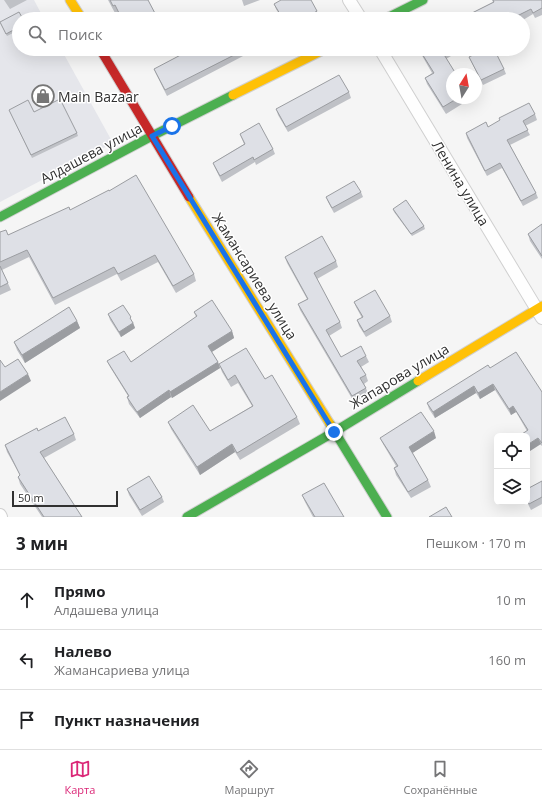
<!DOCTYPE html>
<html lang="ru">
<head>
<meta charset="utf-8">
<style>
	:root { --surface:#fff; --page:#f6f6f6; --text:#202124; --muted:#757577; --line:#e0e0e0; --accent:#db2777 }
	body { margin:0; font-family:"Open Sans",sans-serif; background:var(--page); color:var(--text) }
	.controls { position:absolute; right:12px; bottom:12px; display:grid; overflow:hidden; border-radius:6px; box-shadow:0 4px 16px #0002 }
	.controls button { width:36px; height:36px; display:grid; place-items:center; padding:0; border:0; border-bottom:1px solid var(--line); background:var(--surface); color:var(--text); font:20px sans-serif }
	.compass { position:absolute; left:446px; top:68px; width:36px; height:36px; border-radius:50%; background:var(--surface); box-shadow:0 4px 16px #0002; rotate:11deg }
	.scale { position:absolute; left:12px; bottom:10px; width:106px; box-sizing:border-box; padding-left:4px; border:2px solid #313131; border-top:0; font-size:11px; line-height:14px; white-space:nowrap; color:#313131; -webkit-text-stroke:3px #fff; paint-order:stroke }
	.stop { position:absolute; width:12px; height:12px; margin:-9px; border:3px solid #1a73e8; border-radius:50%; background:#fff }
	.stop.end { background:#1a73e8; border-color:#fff; box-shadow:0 1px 4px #0008 }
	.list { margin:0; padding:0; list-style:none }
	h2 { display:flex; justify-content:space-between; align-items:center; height:52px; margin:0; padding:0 16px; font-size:17px }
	h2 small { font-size:13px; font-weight:400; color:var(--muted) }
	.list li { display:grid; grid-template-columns:26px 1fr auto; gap:12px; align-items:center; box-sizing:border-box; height:60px; padding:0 16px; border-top:1px solid var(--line) }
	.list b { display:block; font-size:15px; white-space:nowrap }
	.list p { margin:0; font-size:13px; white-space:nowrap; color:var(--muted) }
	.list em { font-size:13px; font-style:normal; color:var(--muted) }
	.icon { flex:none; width:22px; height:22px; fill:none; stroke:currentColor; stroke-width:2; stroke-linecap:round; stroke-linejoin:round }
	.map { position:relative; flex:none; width:542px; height:517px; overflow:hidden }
	.search { position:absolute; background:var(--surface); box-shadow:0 4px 16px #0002; left:12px; right:12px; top:12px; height:44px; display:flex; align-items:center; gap:10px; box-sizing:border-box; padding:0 14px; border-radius:22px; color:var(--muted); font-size:15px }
	.sheet { height:232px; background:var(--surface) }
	nav { display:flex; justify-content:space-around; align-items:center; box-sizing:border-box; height:56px; border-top:1px solid var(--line); background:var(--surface); font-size:11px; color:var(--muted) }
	nav a { display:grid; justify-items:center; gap:2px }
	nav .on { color:var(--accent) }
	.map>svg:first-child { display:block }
	.built { fill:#e5e6eb }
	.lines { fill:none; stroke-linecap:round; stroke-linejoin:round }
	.street-casing { stroke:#d0d0d0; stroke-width:14 }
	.fast-casing { stroke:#d0d0d0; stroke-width:11 }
	.slow-casing { stroke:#d0d0d0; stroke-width:11 }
	.jam-casing { stroke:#d0d0d0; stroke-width:11 }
	.street { stroke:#fefefe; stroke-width:12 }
	.fast { stroke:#4caf50; stroke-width:9 }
	.slow { stroke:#ffc107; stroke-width:9 }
	.jam { stroke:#c62828; stroke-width:9 }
	.wall { fill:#bfc1c6 }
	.shaded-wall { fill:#9b9da1 }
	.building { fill:#dee0e6; stroke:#9b9da1 }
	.route { stroke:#1a73e8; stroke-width:5 }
	.labels { text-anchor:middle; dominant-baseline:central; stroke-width:3; stroke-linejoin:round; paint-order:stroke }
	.poi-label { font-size:14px; fill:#313131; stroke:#fff; text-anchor:start }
	.street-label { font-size:14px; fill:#313131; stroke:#fff }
</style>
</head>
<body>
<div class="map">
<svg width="542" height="517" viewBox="0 0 542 517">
	<rect width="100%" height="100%" fill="#f5f5f5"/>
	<path class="built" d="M0,0h34l10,19h-25v30h42l52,94 -113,59z"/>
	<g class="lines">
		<g class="street-casing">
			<path id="street" d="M349,0l12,19
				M380,49l162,269
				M0,515l1,2"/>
		</g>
		<g class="fast-casing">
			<path id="fast" d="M385,19l38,-19
				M0,217l152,-81 81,-41
				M330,424l57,93
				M187,517l147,-85 84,-51"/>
		</g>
		<g class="slow-casing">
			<path id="slow" d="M70,0l12,19
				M233,95l92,-46
				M189,197l141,227
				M418,381l124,-75"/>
		</g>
		<g class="jam-casing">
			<path id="jam" d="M100,49l89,148"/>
		</g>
		<use href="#street" class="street"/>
		<use href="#fast" class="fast"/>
		<use href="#slow" class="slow"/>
		<use href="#jam" class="jam"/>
	</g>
	<path class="wall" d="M4,0h23l-17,9z
		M108,0h40l10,19h-37l-4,-7 -2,1z
		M242,0h18l-16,6z
		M492,0h50v15l-7,3 -2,-4 -10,6v-1h-63l33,-17z
		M274,4l43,7 2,6 -4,2h-33l-6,-10z
		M19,19v11l-12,6 -7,-13z
		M243,49l2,6 -78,41 -11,-22 -2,-5z
		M419,49h42v1l-15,9 6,39h17l1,1 -24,15 -19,-30 -2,-6 7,-5 -12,-21z
		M469,57l35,12 2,5 -23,11z
		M349,92l2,6 -63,34 -10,-17 -2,-6z
		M10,112h24l43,21 1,3 -46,22z
		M535,114l2,6 -12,6 5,9 -20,10 26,48 2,5 -15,8 -21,-38 -15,8 -20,-38 -1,-5z
		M240,134l33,15 2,5 -19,11 -1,-3 -33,20 -7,-14 -2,-5 31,-19z
		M361,192l2,5 -29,16 -6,-11 -2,-5z
		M393,209l31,17 1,3 -13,7 -18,-24z
		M70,210l124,64 2,7 -20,12 -18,-31 -37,19 -4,-7 -62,31 -26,-48 -27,13 9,20 -11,5v-63l8,3z
		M542,224v35l-12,-18 -2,-7z
		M285,257l51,4 2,6 -21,12 23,43 2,6 -13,8 12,21 25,-1 3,6 -8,5 5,8 2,6 -4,3 2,4 2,6 -14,8 -54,-92 -2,-6 9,-5 -20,-36z
		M354,302l36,14 2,6 -26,15 -7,-11 -2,-6 5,-2 -6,-11z
		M194,312l38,19 2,7 -22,14 6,10 2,6 -48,30 -1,-1 -31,21 -11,-14 -2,-7 1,-1 -18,-29 -3,-6 24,1 65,-45z
		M108,314l25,8 2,6 -14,9 -11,-17z
		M77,321l3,7 -55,35 -8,-13 -3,-8z
		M219,364l46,15 32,38 3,7 -60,36 -5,-8 -35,23 -29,-46 -3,-7 42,9 42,-25 -14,-23 -7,4 -9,-15z
		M490,368l52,24v54l-15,-15 -11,-19 -5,3 -16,-25 -15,9 -4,-6 -41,25 -6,-9 -2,-6z
		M38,431l36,3 2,6 -32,18 38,59h-40l-22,-33 -2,-7 2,-2 -13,-23 -2,-7z
		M380,438h56l-24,15 16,27 3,7 -20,11 -15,-23 -2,-7 2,-2 -13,-22z
		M542,481v23l-11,6 -4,-8v-13z
		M127,489l35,8 2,5 -22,14 -13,-21z
		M302,495l42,22h-31l-8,-15z"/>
	<path class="shaded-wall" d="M77,321l3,7 -55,35 -3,-8z
		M133,323l2,5 -14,9 -2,-5z
		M232,331l2,7 -24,15 -2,-7z
		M218,362l2,6 -48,30 -2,-6z
		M28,374l3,7 -31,20v-9z
		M493,384l2,6 -15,9 -2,-6z
		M474,386l2,7 -41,25 -2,-6z
		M169,390l2,7 -31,21 -3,-6z
		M513,406l3,6 -5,3 -2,-6z
		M434,431l2,7 -25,16 -2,-7z
		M538,438l3,6 -14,9v-8z
		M232,444l3,8 -35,23 -3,-8z"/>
	<path class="building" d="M110,0h38l10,19h-36l-7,-14 -2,1z
		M281,0h30l6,11 -13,8h-21l-9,-15z
		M493,0h49v8l-9,5 -2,-4 -20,10h-23v-1l-3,1h-25l34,-17z
		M19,12l4,7h-4v8l-13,7 -6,-12z
		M192,49h51l1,1 -79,40 -11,-21z
		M419,49h30l-6,4 13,21h-4v24h6l-15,9 -18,-29 9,-5z
		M485,49h9l10,20 -23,11 -12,-23z
		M339,75l10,17 -63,35 -10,-18z
		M60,99l17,34 -46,22 -22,-45 19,-10 6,12z
		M529,103l6,11 -12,7 5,9 -21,10 29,53 -15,8 -21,-38 -15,8 -19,-38 20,-11 2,5 12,-7 -1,-2z
		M259,123l14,26 -19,11 -1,-3 -33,19 -7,-13 32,-19 -5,-10z
		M136,175l58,99 -21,12 -18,-31 -37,19 -4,-7 -61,31 -26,-48 -27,12v-30l6,-2 2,5 61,-28 1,3 39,-20v1z
		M354,181l7,11 -29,16 -6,-11z
		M406,200l18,26 -13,8 -18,-25z
		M542,224v32l-14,-22z
		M322,236l14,25 -22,12 26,49 -14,8 15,27 20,-11 5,10 -9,5 9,14 -6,3 6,10 -14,8 -54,-92 10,-5 -23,-42z
		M0,266l8,17 -8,4z
		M375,290l15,26 -26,16 -7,-12 6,-3 -9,-15z
		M212,300l20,31 -24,15 10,16 -48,30 -1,-2 -32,22 -10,-15 2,-1 -22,-35 17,-10 7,11 66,-46 -3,-4z
		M123,305l8,12 -1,1 3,5 -14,9 -11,-18z
		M69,307l8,14 -55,34 -8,-13z
		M246,348l19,31 7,-4 25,42 -60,36 -5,-9 -35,23 -29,-45 25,-17 17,26 43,-25 -18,-31 -7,5 -9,-16z
		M516,352l26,40v51l-4,-5 -11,7v-9h-8l9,-6 -15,-24 -4,3 -16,-25 -15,9 -4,-7 -41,26 -6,-9 61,-38 2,3z
		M18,359l10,15 -28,18v-32l5,7z
		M421,412l13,19 -25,16 19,33 -20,12 -14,-24 4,-2 -18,-28z
		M65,417l9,17 -34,18 42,65h-38l-26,-40 2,-2 -15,-30 32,-17 1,3z
		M149,476l13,21 -22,13 -13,-21z
		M542,481v16l-13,7 -2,-3v-12z
		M324,483l20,34h-29l-13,-22z
		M446,507l6,10h-23z"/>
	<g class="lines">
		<path class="route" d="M172,126l-20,10 182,296"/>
	</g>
	<defs>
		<g id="shop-ring" transform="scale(1.15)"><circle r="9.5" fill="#fff" stroke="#767676" stroke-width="1.5"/><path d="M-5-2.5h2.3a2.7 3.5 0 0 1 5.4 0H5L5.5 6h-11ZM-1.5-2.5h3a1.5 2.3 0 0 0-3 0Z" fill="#767676"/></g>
	</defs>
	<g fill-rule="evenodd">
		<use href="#shop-ring" x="43" y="96"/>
	</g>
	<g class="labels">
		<g class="poi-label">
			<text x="58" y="96">Main Bazaar</text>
		</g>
		<g class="street-label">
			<text transform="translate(91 153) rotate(-28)">Алдашева улица</text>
			<text transform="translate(461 183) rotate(59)">Ленина улица</text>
			<text transform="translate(255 276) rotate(58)">Жамансариева улица</text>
			<text transform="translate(399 376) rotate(-31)">Жапарова улица</text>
		</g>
	</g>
</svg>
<div class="controls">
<button><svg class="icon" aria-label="locate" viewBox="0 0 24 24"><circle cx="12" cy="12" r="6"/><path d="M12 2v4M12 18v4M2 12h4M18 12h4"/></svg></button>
<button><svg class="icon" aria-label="layers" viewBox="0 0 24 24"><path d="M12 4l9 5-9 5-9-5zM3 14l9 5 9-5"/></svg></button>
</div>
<svg class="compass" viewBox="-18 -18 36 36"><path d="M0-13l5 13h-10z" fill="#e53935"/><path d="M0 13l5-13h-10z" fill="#757577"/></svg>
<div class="scale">50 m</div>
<div class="stop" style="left:172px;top:126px"></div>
<div class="stop end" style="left:334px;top:432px"></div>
<div class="search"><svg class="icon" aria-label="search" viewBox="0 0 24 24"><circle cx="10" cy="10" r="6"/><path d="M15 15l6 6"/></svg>Поиск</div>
</div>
<section class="sheet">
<h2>3 мин<small>Пешком · 170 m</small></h2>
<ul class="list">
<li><svg class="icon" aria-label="ahead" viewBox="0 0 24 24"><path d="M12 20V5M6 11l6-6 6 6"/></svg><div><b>Прямо</b><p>Алдашева улица</p></div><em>10 m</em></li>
<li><svg class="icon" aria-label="left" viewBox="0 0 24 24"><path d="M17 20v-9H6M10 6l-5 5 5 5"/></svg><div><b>Налево</b><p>Жамансариева улица</p></div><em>160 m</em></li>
<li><svg class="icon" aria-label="arrive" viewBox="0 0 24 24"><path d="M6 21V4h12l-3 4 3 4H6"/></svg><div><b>Пункт назначения</b></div></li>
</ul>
</section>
<nav>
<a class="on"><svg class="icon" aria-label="map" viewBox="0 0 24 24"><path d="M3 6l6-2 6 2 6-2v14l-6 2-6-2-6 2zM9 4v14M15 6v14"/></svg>Карта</a>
<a><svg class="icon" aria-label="directions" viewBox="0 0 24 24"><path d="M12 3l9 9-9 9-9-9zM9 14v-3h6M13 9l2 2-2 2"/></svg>Маршрут</a>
<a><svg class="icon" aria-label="saved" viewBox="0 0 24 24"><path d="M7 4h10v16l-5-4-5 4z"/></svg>Сохранённые</a>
</nav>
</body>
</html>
